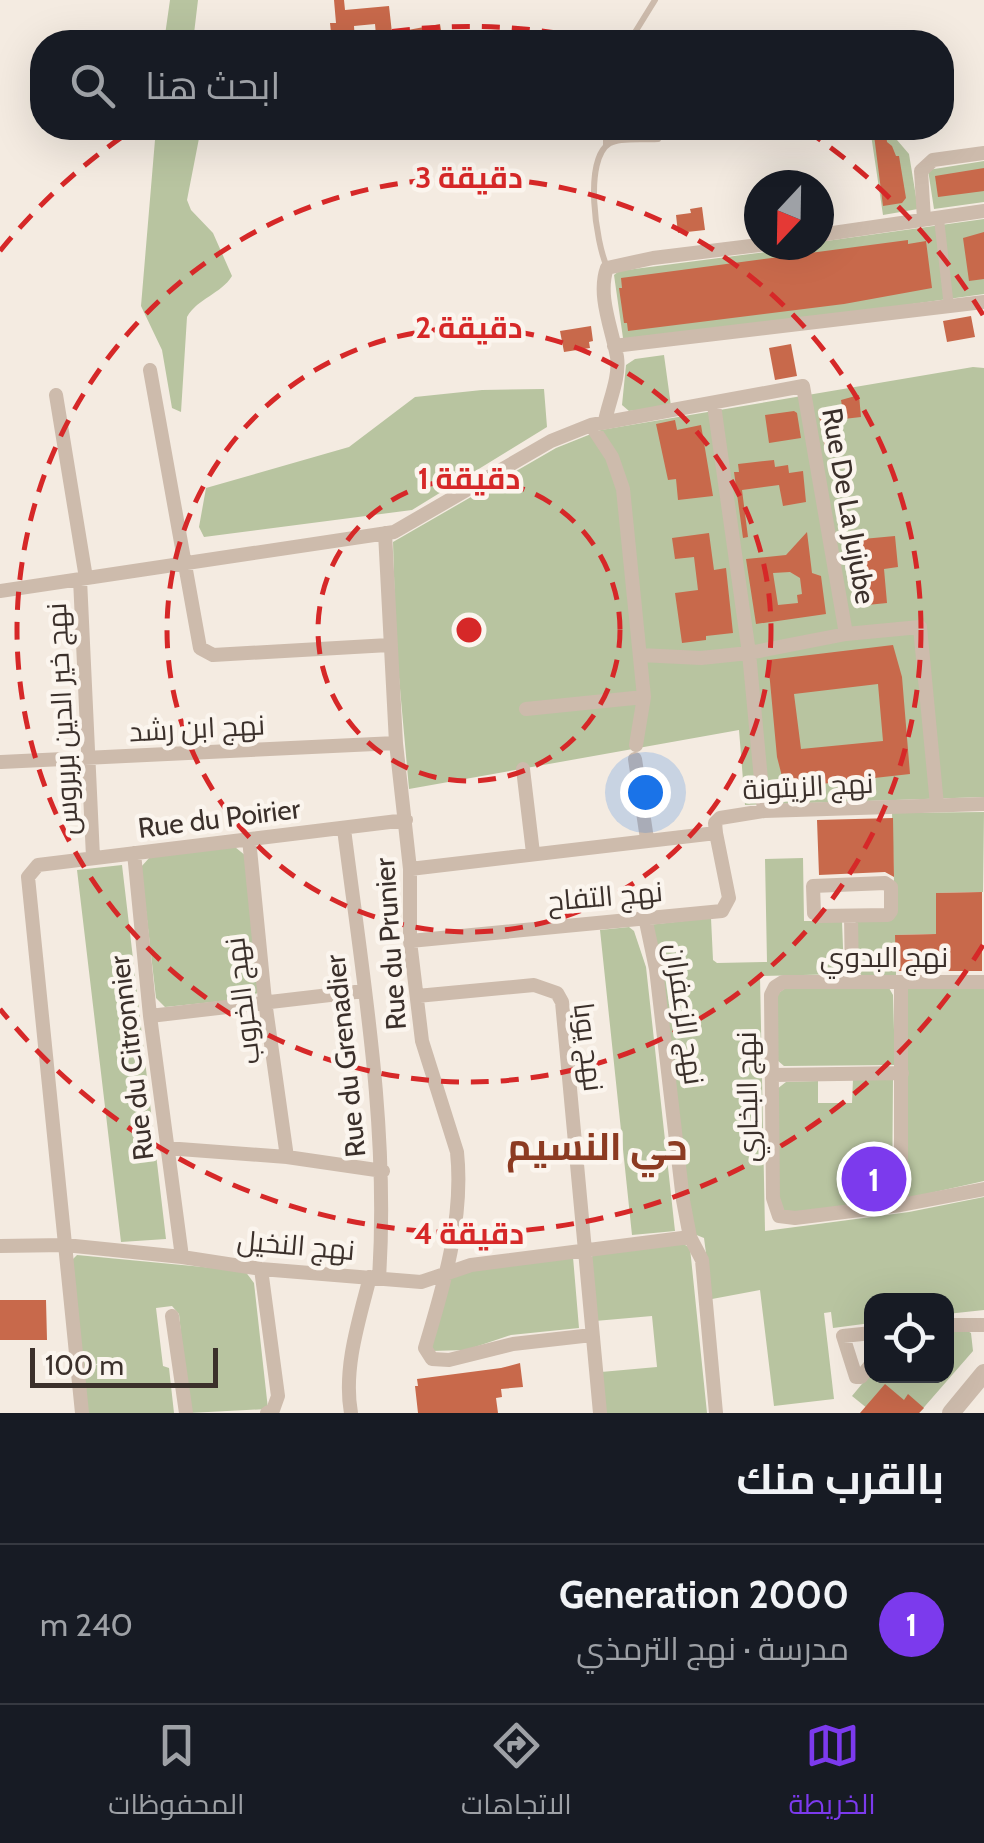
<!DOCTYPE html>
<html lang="ar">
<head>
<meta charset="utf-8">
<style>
	:root { --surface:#171b24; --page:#242831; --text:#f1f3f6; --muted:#9ea1a6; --line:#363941; --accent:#7c3aed }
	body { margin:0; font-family:Cabin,Cairo,sans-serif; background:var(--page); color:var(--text); direction:rtl }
	.controls { position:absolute; right:30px; bottom:30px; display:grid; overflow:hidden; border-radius:20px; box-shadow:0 10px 40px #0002 }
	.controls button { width:90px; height:90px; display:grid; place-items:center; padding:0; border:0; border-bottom:2px solid var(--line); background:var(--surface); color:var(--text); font:50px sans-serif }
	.compass { position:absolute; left:744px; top:170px; width:90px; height:90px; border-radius:50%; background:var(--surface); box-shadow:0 10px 40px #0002; rotate:202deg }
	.scale { position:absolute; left:30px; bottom:25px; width:188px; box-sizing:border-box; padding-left:10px; border:5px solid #3b302b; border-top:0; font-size:28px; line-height:35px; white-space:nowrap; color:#3b302b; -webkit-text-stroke:8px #fbf5ee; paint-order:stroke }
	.you { position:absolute; left:645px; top:792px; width:35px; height:35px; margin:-25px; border:8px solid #fff; border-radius:50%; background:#1a73e8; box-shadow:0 0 0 15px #1a73e833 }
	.badge { display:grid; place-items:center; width:65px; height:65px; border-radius:50%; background:var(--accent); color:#fff; font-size:32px; font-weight:700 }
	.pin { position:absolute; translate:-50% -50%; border:5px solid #fff; box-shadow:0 2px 10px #0006 }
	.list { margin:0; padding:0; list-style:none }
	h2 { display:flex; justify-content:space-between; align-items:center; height:130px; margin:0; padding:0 40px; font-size:42px }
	h2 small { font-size:32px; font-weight:400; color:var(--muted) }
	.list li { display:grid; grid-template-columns:65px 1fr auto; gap:30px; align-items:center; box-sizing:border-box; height:160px; padding:0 40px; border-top:2px solid var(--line) }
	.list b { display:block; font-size:38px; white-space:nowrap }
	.list p { margin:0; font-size:32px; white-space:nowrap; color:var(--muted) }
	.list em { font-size:32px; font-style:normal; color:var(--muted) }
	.icon { flex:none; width:55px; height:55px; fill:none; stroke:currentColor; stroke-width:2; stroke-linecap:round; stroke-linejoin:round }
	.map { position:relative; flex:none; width:984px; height:1413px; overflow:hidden; direction:ltr }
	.search { position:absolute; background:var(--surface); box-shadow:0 10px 40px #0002; left:30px; right:30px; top:30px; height:110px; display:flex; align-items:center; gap:25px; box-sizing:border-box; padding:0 35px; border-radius:40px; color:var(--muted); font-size:38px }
	.sheet { height:290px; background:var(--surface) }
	nav { display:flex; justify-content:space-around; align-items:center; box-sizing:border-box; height:140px; border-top:2px solid var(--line); background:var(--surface); font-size:28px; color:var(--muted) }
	nav a { display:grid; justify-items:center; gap:5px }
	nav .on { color:var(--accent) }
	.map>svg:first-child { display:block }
	.green { fill:#b8c4a0 }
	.building { fill:#c8694b; fill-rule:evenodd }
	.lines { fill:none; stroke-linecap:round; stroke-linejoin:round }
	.service { stroke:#cdbbac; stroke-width:6 }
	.pedestrian { stroke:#cdbbac; stroke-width:10 }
	.minor { stroke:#cdbbac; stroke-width:14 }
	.tertiary { stroke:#cdbbac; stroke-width:18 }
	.ring { fill:none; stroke:#d62828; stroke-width:5; stroke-dasharray:18 12 }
	.labels { text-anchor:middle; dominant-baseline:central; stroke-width:9; stroke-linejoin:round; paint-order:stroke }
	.street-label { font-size:28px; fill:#3b302b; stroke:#fbf5ee }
	.district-label { font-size:38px; font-weight:bold; fill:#8c3b22; stroke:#fbf5ee }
	.centre { fill:#d62828; stroke:#fbf5ee; stroke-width:5 }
	.ring-label { font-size:30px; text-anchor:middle; font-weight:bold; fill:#d62828; stroke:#fbf5ee; stroke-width:9; stroke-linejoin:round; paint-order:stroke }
</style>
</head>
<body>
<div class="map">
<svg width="984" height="1413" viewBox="0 0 984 1413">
	<rect width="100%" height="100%" fill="#f4ebe1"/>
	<path class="green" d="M170,0h28l-5,42h-29z
		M156,128h45l-14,72 4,10 22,23 19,43c-11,18 -34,22 -45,41l-6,95 -9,-4 -10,-58 -21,-44z
		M870,128h26l1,12 12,14 9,55 -35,6z
		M984,161v41l-50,7 -6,-39z
		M984,219v75l-357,50 -4,-6 -9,-63 5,-4 200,-26v-3z
		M664,355l7,51 -42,5 -7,-6 4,-40 9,-6z
		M973,367l11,1v429l-239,8 -6,-75 -330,59 -13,-145 -3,-102 163,-94 45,-18z
		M544,389l3,38 -135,83 -208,27 -5,-10 7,-39 143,-41 66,-50 67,-7z
		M984,812l-1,80 -47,1v41l-40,1v41h-34l-6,-8 -1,-45 5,-5 35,-1 -3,-104z
		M235,847l11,9 13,135 -7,7 -87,9 -9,-9 -15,-131 9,-10z
		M803,858l1,63h38l2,53 -84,2 5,255 144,-19 75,-15v113l-37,4 -1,-14h-74l-1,23 -38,5 -2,-16 -7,1 10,86 -60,7 -14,-116 -48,9 -8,-61 -10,-4 -46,-309 63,-7 2,42 4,3 50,-1 -2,-103z
		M122,865l44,374 -45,3 -44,-372z
		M629,927l5,4 12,36 29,264 -43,4 -32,-305z
		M907,987h77v194l-76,17z
		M889,988l4,7 2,70 -111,1 -7,-6 -1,-65 8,-6z
		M893,1078l-1,121 -109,15 -4,-8 -2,-117 9,-7 32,-1v22h34l1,-24z
		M682,1243l8,5 17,165h-102l-4,-41 56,-5 -5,-51 -57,5 -6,-61 8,-9z
		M77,1255l168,16 9,12 14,126 -79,4 -10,-99 -7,-8 -16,2 7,58 6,2 5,45h-89l-16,-150z
		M573,1257l6,71 -68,7 -45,15 -35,1 19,-77z
		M966,1330l5,3 2,18 -54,62h-46l-21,-17 19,-23 75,3 1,-43z"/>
	<path class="building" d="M334,0h10l1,10 44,-4 3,27 48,-9 3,18h-77v-6l10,-1 -1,-11 -21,2 1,16h-23l-2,-19h6z
		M886,134l1,8 5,4 4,10h3l7,42 -4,5 -19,3 -9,-71z
		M984,168v23l-46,6 -3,-21z
		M702,207l3,23 -27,3 -2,-18 15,-2 -1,-4z
		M984,232v47l-15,2 -6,-43z
		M908,240v4l18,-3 6,47 -88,16 -216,27 -1,-8h-3l-5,-35h3l-1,-10z
		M971,316l4,21 -28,5 -4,-21z
		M591,326l2,15 -4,1 1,6 -26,4 -4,-21z
		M791,344l6,32 -22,4 -6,-32z
		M859,395l2,22 -26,3 5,28 -14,6 -8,-44 24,-4 -1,-6z
		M794,411l3,2 4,25 -32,5 -4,-28z
		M675,420l2,10 24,-5 12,71 -35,4 -2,-21 -8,1 -12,-56z
		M774,460l1,7 13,-2 1,8 14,-2 3,31 -23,4 -4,-21 -37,5 6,47 -5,1 -9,-66h5l-1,-8z
		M807,532l5,41 9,3 5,38 -70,10 -10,-65 40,-4zM790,572l10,6 2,16 -5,1 1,8 -20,2 -5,-32z
		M709,533l5,37 12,-2 7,65 -27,3v4l-24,3 -7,-50 23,-3 -4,-33 -19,2 -3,-21z
		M895,536l3,31 -14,2 3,34 -20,2 -3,-31 -9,2 -3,-36z
		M893,645l9,32 8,97 -125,14 -8,-31 -9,-97zM878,684l5,57 -82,8 -7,-55z
		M893,818l1,59 -9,-5 -66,3 -2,-55z
		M982,892v79h-86l-1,-36 41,-1v-41z
		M0,1300h46l1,40h-47z
		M520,1363l3,24 -22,2 1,8 -6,1 2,15h-80l-3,-27h3l-1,-7 84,-11z
		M885,1384l19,16 4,-6 16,14 -5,5h-59z"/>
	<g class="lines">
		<path class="service" d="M629,42l26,-42
			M606,128v17
			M607,267c-11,-24 -24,-108 3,-124 11,-6 35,-3 48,-4"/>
		<path class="pedestrian" d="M939,219l10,88"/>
		<path class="minor" d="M924,219l-3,-48 12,-11 51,-7
			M819,235l165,-24
			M614,346l370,-44
			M150,370l50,278 13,7 176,-10
			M56,395l30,183
			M714,405l35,248 15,158
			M605,421c4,-20 15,-44 12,-64 -5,-28 -20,-62 -10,-89l46,-10 106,-13
			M591,425l21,32 11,32 21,208 -8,48
			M385,533l11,210 14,126v72l12,100 35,111c7,66 -13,133 -32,196l7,11 17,1 64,-16 79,-9
			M80,579l13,278
			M0,591l394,-59 157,-91 40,-16 212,-39 43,248
			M640,655l61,3 48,-5 97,-19 74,-7 17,178
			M526,709l118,-12
			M635,759l12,80
			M1,762l395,-19
			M523,769l10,84
			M344,829c19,150 45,299 35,449
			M249,839l16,162 22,156
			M134,853l16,163 32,241
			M410,869l306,-36 -1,-10 5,-5 44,-7 220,-7
			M885,883l6,4v24l-3,4 -68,1 -6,-3 -1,-27z
			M851,916l1,65
			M645,917l11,52 27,231 7,37 12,23 14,153
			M410,941l312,-30 7,-13 -13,-65
			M984,982h-201l-8,5 -4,8 2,203 6,18 16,2 106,-13 83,-16
			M417,996l117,-11 23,8 5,9 38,411
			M150,1016l214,-25
			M774,1075l128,-2
			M166,1148l121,9 96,14
			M901,1205v-223
			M0,1246l65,-1 117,12 79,12 160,13 50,-17 219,-28
			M261,1269l17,127 -5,14 -6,3
			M172,1316l14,97
			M946,1325h38
			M872,1333l-29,3 13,41h5l11,-14
			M82,1413l-54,-536 10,-12 368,-45
			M351,1413c-8,-44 8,-93 19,-136"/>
		<path class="tertiary" d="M951,1413l33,-40"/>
	</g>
	<g class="ring">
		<circle cx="469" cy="630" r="151"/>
		<circle cx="469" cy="630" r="302"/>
		<circle cx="469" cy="630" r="452"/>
		<path d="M983 945A603 603 0 0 1 0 1009M0 251A603 603 0 0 1 132 130M333 42A603 603 0 0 1 605 42M806 130A603 603 0 0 1 983 315"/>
	</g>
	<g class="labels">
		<g class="street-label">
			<text transform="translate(849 506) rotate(80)">Rue De La Jujube</text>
			<text transform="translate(62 719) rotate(-93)">نهج خير الدين بربروس</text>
			<text transform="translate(197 728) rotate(-3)">نهج ابن رشد</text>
			<text transform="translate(808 786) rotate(-3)">نهج الزيتونة</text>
			<text transform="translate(219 818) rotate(-7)">Rue du Poirier</text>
			<text transform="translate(605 896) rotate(-5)">نهج التفاح</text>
			<text transform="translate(390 944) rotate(-94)">Rue du Prunier</text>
			<text x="884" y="957">نهج البدوي</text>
			<text transform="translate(242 1001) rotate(-97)">نهج الخروب</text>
			<text transform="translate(685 1014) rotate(82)">نهج الزعفران</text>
			<text transform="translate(589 1047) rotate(83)">نهج يوبا</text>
			<text transform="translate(345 1056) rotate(-96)">Rue du Grenadier</text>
			<text transform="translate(131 1058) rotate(-97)">Rue du Citronnier</text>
			<text transform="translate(747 1097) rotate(-91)">نهج البخاري</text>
			<text transform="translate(296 1245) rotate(5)">نهج النخيل</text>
		</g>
		<g class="district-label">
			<text x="597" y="1146">حي النسيم</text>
		</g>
	</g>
	<circle cx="469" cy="630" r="15" class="centre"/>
	<g class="ring-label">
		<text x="469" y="188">3 دقيقة</text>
		<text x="469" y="338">2 دقيقة</text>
		<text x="469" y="489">1 دقيقة</text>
		<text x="469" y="1244">4 دقيقة</text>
	</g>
</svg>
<div class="controls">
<button><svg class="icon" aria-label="locate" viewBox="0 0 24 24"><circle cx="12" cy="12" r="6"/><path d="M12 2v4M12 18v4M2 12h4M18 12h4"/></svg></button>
</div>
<svg class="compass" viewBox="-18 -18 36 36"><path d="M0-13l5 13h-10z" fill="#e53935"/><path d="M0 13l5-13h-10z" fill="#9ea1a6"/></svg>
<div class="scale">100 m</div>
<div class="you"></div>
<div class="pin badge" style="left:874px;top:1179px">1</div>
<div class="search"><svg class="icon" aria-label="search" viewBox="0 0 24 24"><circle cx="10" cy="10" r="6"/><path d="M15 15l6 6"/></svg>ابحث هنا</div>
</div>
<section class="sheet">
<h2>بالقرب منك<small></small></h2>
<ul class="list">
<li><span class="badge">1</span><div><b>Generation 2000</b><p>مدرسة · نهج الترمذي</p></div><em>240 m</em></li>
</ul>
</section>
<nav>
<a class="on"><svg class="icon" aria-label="map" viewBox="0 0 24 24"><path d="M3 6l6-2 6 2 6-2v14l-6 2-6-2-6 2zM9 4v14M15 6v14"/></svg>الخريطة</a>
<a><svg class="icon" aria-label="directions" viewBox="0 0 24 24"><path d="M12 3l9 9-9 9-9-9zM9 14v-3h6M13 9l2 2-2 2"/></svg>الاتجاهات</a>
<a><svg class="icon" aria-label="saved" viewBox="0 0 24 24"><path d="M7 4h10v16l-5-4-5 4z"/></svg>المحفوظات</a>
</nav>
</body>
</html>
